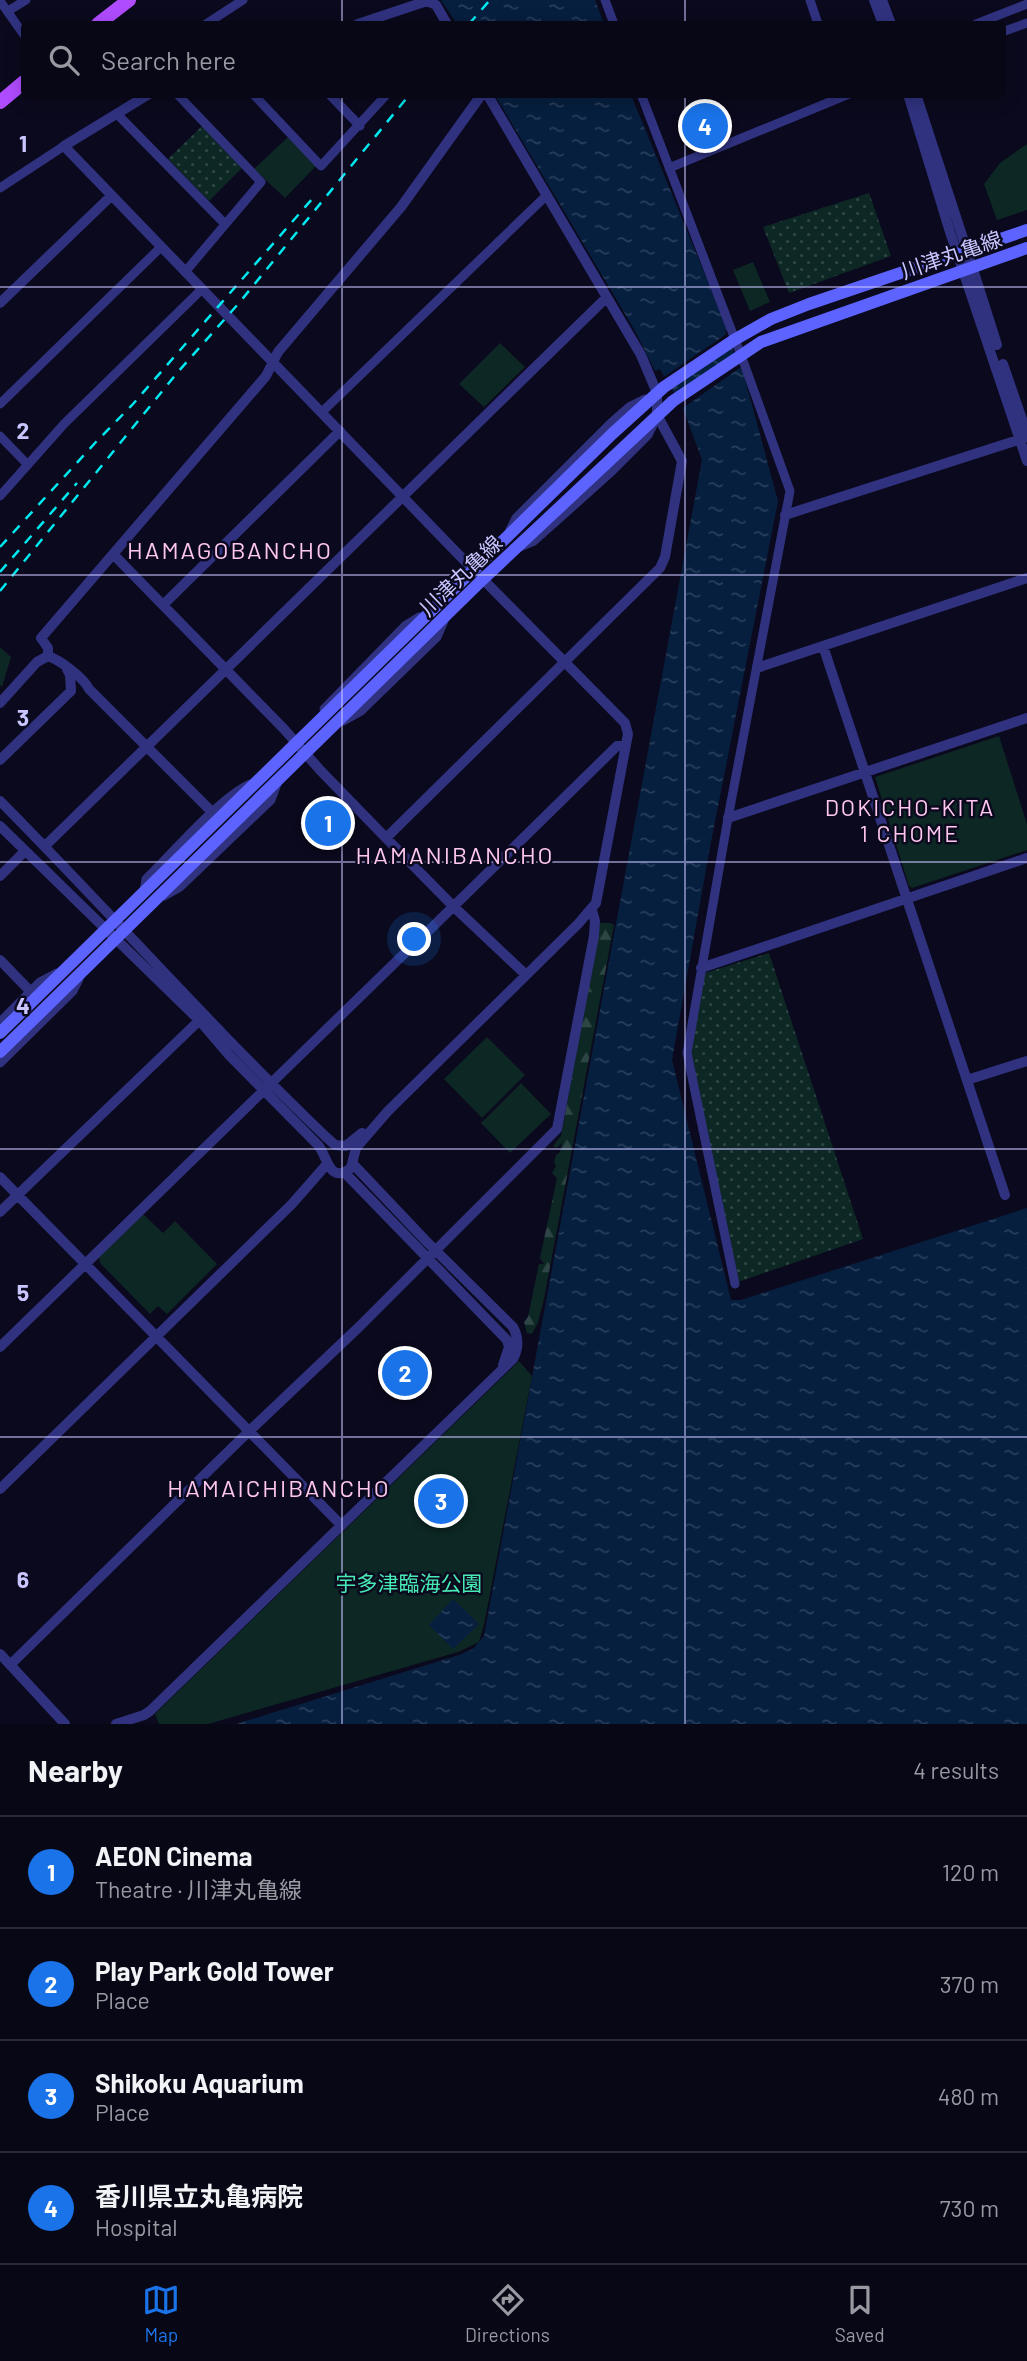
<!DOCTYPE html>
<html lang="en">
<head>
<meta charset="utf-8">
<style>
	:root { --surface:#080716; --page:#11101f; --text:#f1f3f6; --muted:#9899a1; --line:#292835; --accent:#1a73e8 }
	body { margin:0; font-family:Barlow,"Noto Sans JP",sans-serif; background:var(--page); color:var(--text) }
	.you { position:absolute; left:415px; top:940px; width:24px; height:24px; margin:-18px; border:5px solid #fff; border-radius:50%; background:#1a73e8; box-shadow:0 0 0 10px #1a73e833 }
	.badge { display:grid; place-items:center; width:46px; height:46px; border-radius:50%; background:var(--accent); color:#fff; font-size:23px; font-weight:700 }
	.pin { position:absolute; translate:-50% -50%; border:4px solid #fff; box-shadow:0 2px 7px #0006 }
	.list { margin:0; padding:0; list-style:none }
	h2 { display:flex; justify-content:space-between; align-items:center; height:91px; margin:0; padding:0 28px; font-size:30px }
	h2 small { font-size:23px; font-weight:400; color:var(--muted) }
	.list li { display:grid; grid-template-columns:46px 1fr auto; gap:21px; align-items:center; box-sizing:border-box; height:112px; padding:0 28px; border-top:2px solid var(--line) }
	.list b { display:block; font-size:26px; white-space:nowrap }
	.list p { margin:0; font-size:23px; white-space:nowrap; color:var(--muted) }
	.list em { font-size:23px; font-style:normal; color:var(--muted) }
	.icon { flex:none; width:38px; height:38px; fill:none; stroke:currentColor; stroke-width:2; stroke-linecap:round; stroke-linejoin:round }
	.map { position:relative; flex:none; width:1027px; height:1724px; overflow:hidden }
	.search { position:absolute; background:var(--surface); box-shadow:0 4px 18px #0003; left:21px; right:21px; top:21px; height:77px; display:flex; align-items:center; gap:18px; box-sizing:border-box; padding:0 24px; border-radius:7px; color:var(--muted); font-size:26px }
	.sheet { height:539px; background:var(--surface) }
	nav { display:flex; justify-content:space-around; align-items:center; box-sizing:border-box; height:98px; border-top:2px solid var(--line); background:var(--surface); font-size:19px; color:var(--muted) }
	nav a { display:grid; justify-items:center; gap:4px }
	nav .on { color:var(--accent) }
	.map>svg:first-child { display:block }
	.grass { fill:url(#grass-dots) }
	.forest { fill:url(#forest-firs) }
	.park { fill:#0c2724 }
	.water { fill:url(#water-ripples) }
	.pier { fill:#0b091d }
	.lines { fill:none; stroke-linecap:round; stroke-linejoin:round }
	.minor { stroke:#303280; stroke-width:9 }
	.tertiary { stroke:#303280; stroke-width:10 }
	.secondary { stroke:#5c63ff; stroke-width:12 }
	.primary { stroke:#b04cff; stroke-width:14 }
	.rail { stroke:#00e9f0; stroke-width:2.5; stroke-dasharray:10 9; stroke-linecap:butt }
	.grid { fill:none; stroke:#c8c5ff; stroke-width:2; stroke-opacity:0.55 }
	.labels { text-anchor:middle; dominant-baseline:central; stroke-width:5; stroke-linejoin:round; paint-order:stroke }
	.street-label { font-size:21px; fill:#c8c5ff; stroke:#0b091d }
	.park-label { font-size:21px; fill:#47e9b5; stroke:#0b091d }
	.neighbourhood-label { font-size:23px; letter-spacing:2px; fill:#ffc7ef; stroke:#0b091d }
	.quarter-label { font-size:24px; letter-spacing:2px; fill:#ffc7ef; stroke:#0b091d }
	.grid-label { font-size:23px; text-anchor:middle; font-weight:bold; fill:#c8c5ff; stroke:#0b091d; stroke-width:5; stroke-linejoin:round; paint-order:stroke }
</style>
</head>
<body>
<div class="map">
<svg width="1027" height="1724" viewBox="0 0 1027 1724">
	<defs>
		<pattern id="grass-dots" width="8" height="8" patternUnits="userSpaceOnUse" patternTransform="scale(1.75)"><rect width="8" height="8" fill="#0c2724"/><path d="M2 2h.1M6 6h.1" fill="none" stroke="#2e4545" stroke-width="1.8" stroke-linecap="round"/></pattern>
		<pattern id="forest-firs" width="22" height="20" patternUnits="userSpaceOnUse" patternTransform="scale(1.75)"><rect width="22" height="20" fill="#0c2724"/><path d="M5 1l3.5 6h-7zM16 11l3.5 6h-7z" fill="#2e4545"/></pattern>
		<pattern id="water-ripples" width="26" height="14" patternUnits="userSpaceOnUse" patternTransform="scale(1.75)"><rect width="26" height="14" fill="#061f3f"/><path d="M2 4q2-2 4 0t4 0M15 11q2-2 4 0t4 0" fill="none" stroke="#293e5c"/></pattern>
	</defs>
	<rect width="100%" height="100%" fill="#0b091d"/>
	<path class="grass" d="M202,126l40,42 -33,33 -41,-42z
		M869,193l22,63 -102,37 -26,-66z
		M769,953l94,286 -125,43 -47,-228 14,-81z"/>
	<path class="forest" d="M600,923h11l3,2 -70,374 -6,23 -6,12 -5,-1 -3,-11 4,-5 11,-53h5l-4,-6 17,-80 -5,-5 4,-7 -2,-4 2,-7 4,-3 2,-10 -5,6 -4,-2 8,-10 2,-10z"/>
	<path class="park" d="M288,137l28,29 -31,32 -31,-29z
		M1027,144v66l-30,10 -13,-36 16,-21z
		M753,262l17,40 -20,9 -17,-41z
		M500,343l25,24 -41,40 -25,-23z
		M0,647l11,10 -9,30 -2,-2z
		M999,736l28,88v26l-115,38 -3,-2 -34,-109z
		M487,1037l38,38 -43,43 -38,-39z
		M521,1083l30,31 -41,39 -29,-30z
		M143,1214l20,19 12,-12 42,43 -50,50 -9,-8 -8,8 -50,-51 -1,-6z
		M519,1361l13,15 -48,249 -5,17 -21,10 -250,72h-49l-4,-10 6,-6z"/>
	<path class="water" d="M441,0h154l9,24h-147z
		M495,95h136l97,235 -3,1 15,37h2l36,133 -68,346 -38,213 59,240h10l286,-92v516h-791l223,-69 14,-6 11,-13 218,-1176 -19,-52 -23,-39 -5,2 -21,-42z
		M453,1599l26,25 -26,25 -24,-24z"/>
	<path class="pier" d="M728,333l5,13 -64,45 -8,-12z
		M736,354l5,13 -61,43 -7,-12z"/>
	<g class="lines">
		<path class="minor" d="M605,0l9,24
			M810,0l8,24
			M0,1l24,34
			M8,11l18,-11
			M206,24l37,-24
			M976,24l51,-20
			M1002,32l25,-9
			M177,94l84,88 -76,90
			M253,94l68,72 66,-72
			M329,94l31,32
			M641,94l100,261 49,136 -62,327 -41,235 48,231
			M117,114l108,110
			M669,168l180,-74
			M0,188l64,-42
			M0,404l161,-157
			M322,412l225,-217
			M0,436l27,28
			M0,496l64,-72 137,-134
			M510,530l6,-12 96,-96 17,-15 16,-8
			M522,546l12,-5 76,-68 38,-38 6,-12
			M324,709l82,-84 13,-8
			M343,721l18,-10 76,-74 7,-16
			M144,892l2,-13c26,-25 73,-81 104,-95
			M164,896l16,-9 91,-87 6,-16
			M0,1022l40,-40 17,-9
			M0,1063l73,-72 6,-12"/>
		<path class="tertiary" d="M874,0l9,24
			M882,0l9,24
			M358,24l69,-23 9,4 11,19
			M908,94l42,138 77,229
			M916,94c27,84 55,167 81,251
			M0,303l111,-107
			M1003,364l24,70
			M785,515l239,-77
			M113,554l171,175 36,41 66,68 67,68 73,69
			M163,605l177,-174
			M823,646l182,549
			M48,656v-8l-7,-10 225,-262 12,-24 123,-145 81,-113
			M757,668l270,-90
			M0,703l37,-41 11,-6c12,4 36,22 41,33l124,124
			M0,760l71,-69 -1,-16 -3,-6
			M0,801c110,111 213,228 325,335l10,9 11,1 16,-13
			M728,818l299,-100
			M0,826l200,195 29,34 89,90c10,12 11,40 33,23l5,-20 32,-37 190,-187 18,-21 32,-169 -3,-11 -168,-170 -393,-407 85,-52
			M386,838l274,-270 5,-11 17,-96 -25,-46v-22l-16,-38 -154,-261
			M45,846l561,-548
			M0,876l25,-25
			M409,950l208,-204h8
			M0,960l30,31
			M701,968l326,-110
			M967,1080l60,-19
			M344,1172l163,168 2,7 -6,18
			M0,1177l341,348
			M0,1212l205,-197
			M0,1347l406,-395
			M0,1489l292,-285 35,-40
			M0,1654l65,70
			M10,1665l231,-226 119,-113 197,-197 37,-193 1,-15 -3,-11
			M116,1724l28,-9 6,-4 363,-352c6,-11 6,-21 0,-32l-87,-86 -73,-77"/>
		<path class="secondary" d="M0,1033l612,-599 52,-47 70,-47 37,-21 38,-15 218,-74
			M0,1052l483,-473 190,-178 88,-59 266,-94"/>
		<path class="primary" d="M98,24l31,-24
			M0,102l24,-20"/>
		<path class="rail" d="M469,24l21,-24
			M0,547l95,-104 38,-39 180,-206
			M0,572l77,-89
			M0,591l177,-218 62,-70 171,-209"/>
	</g>
	<path class="grid" d="M342,0v24M685,0v24M342,94v1630M685,94v1630M0,287h1027M0,575h1027M0,862h1027M0,1149h1027M0,1437h1027"/>
	<g class="labels">
		<g class="street-label">
			<text transform="translate(951 254) rotate(-19)">川津丸亀線</text>
			<text transform="translate(460 575) rotate(-44)">川津丸亀線</text>
		</g>
		<g class="park-label">
			<text x="409" y="1582">宇多津臨海公園</text>
		</g>
		<g class="neighbourhood-label">
			<text x="910" y="807">DOKICHO-KITA<tspan x="910" dy="26">1 CHOME</tspan></text>
		</g>
		<g class="quarter-label">
			<text x="230" y="549">HAMAGOBANCHO</text>
			<text x="455" y="854">HAMANIBANCHO</text>
			<text x="279" y="1487">HAMAICHIBANCHO</text>
		</g>
	</g>
	<g class="grid-label">
		<text x="23" y="152">1</text>
		<text x="23" y="439">2</text>
		<text x="23" y="726">3</text>
		<text x="23" y="1014">4</text>
		<text x="23" y="1301">5</text>
		<text x="23" y="1588">6</text>
	</g>
</svg>
<div class="you"></div>
<div class="pin badge" style="left:328px;top:823px">1</div>
<div class="pin badge" style="left:405px;top:1373px">2</div>
<div class="pin badge" style="left:441px;top:1501px">3</div>
<div class="pin badge" style="left:705px;top:126px">4</div>
<div class="search"><svg class="icon" aria-label="search" viewBox="0 0 24 24"><circle cx="10" cy="10" r="6"/><path d="M15 15l6 6"/></svg>Search here</div>
</div>
<section class="sheet">
<h2>Nearby<small>4 results</small></h2>
<ul class="list">
<li><span class="badge">1</span><div><b>AEON Cinema</b><p>Theatre · 川津丸亀線</p></div><em>120 m</em></li>
<li><span class="badge">2</span><div><b>Play Park Gold Tower</b><p>Place</p></div><em>370 m</em></li>
<li><span class="badge">3</span><div><b>Shikoku Aquarium</b><p>Place</p></div><em>480 m</em></li>
<li><span class="badge">4</span><div><b>香川県立丸亀病院</b><p>Hospital</p></div><em>730 m</em></li>
</ul>
</section>
<nav>
<a class="on"><svg class="icon" aria-label="map" viewBox="0 0 24 24"><path d="M3 6l6-2 6 2 6-2v14l-6 2-6-2-6 2zM9 4v14M15 6v14"/></svg>Map</a>
<a><svg class="icon" aria-label="directions" viewBox="0 0 24 24"><path d="M12 3l9 9-9 9-9-9zM9 14v-3h6M13 9l2 2-2 2"/></svg>Directions</a>
<a><svg class="icon" aria-label="saved" viewBox="0 0 24 24"><path d="M7 4h10v16l-5-4-5 4z"/></svg>Saved</a>
</nav>
</body>
</html>
